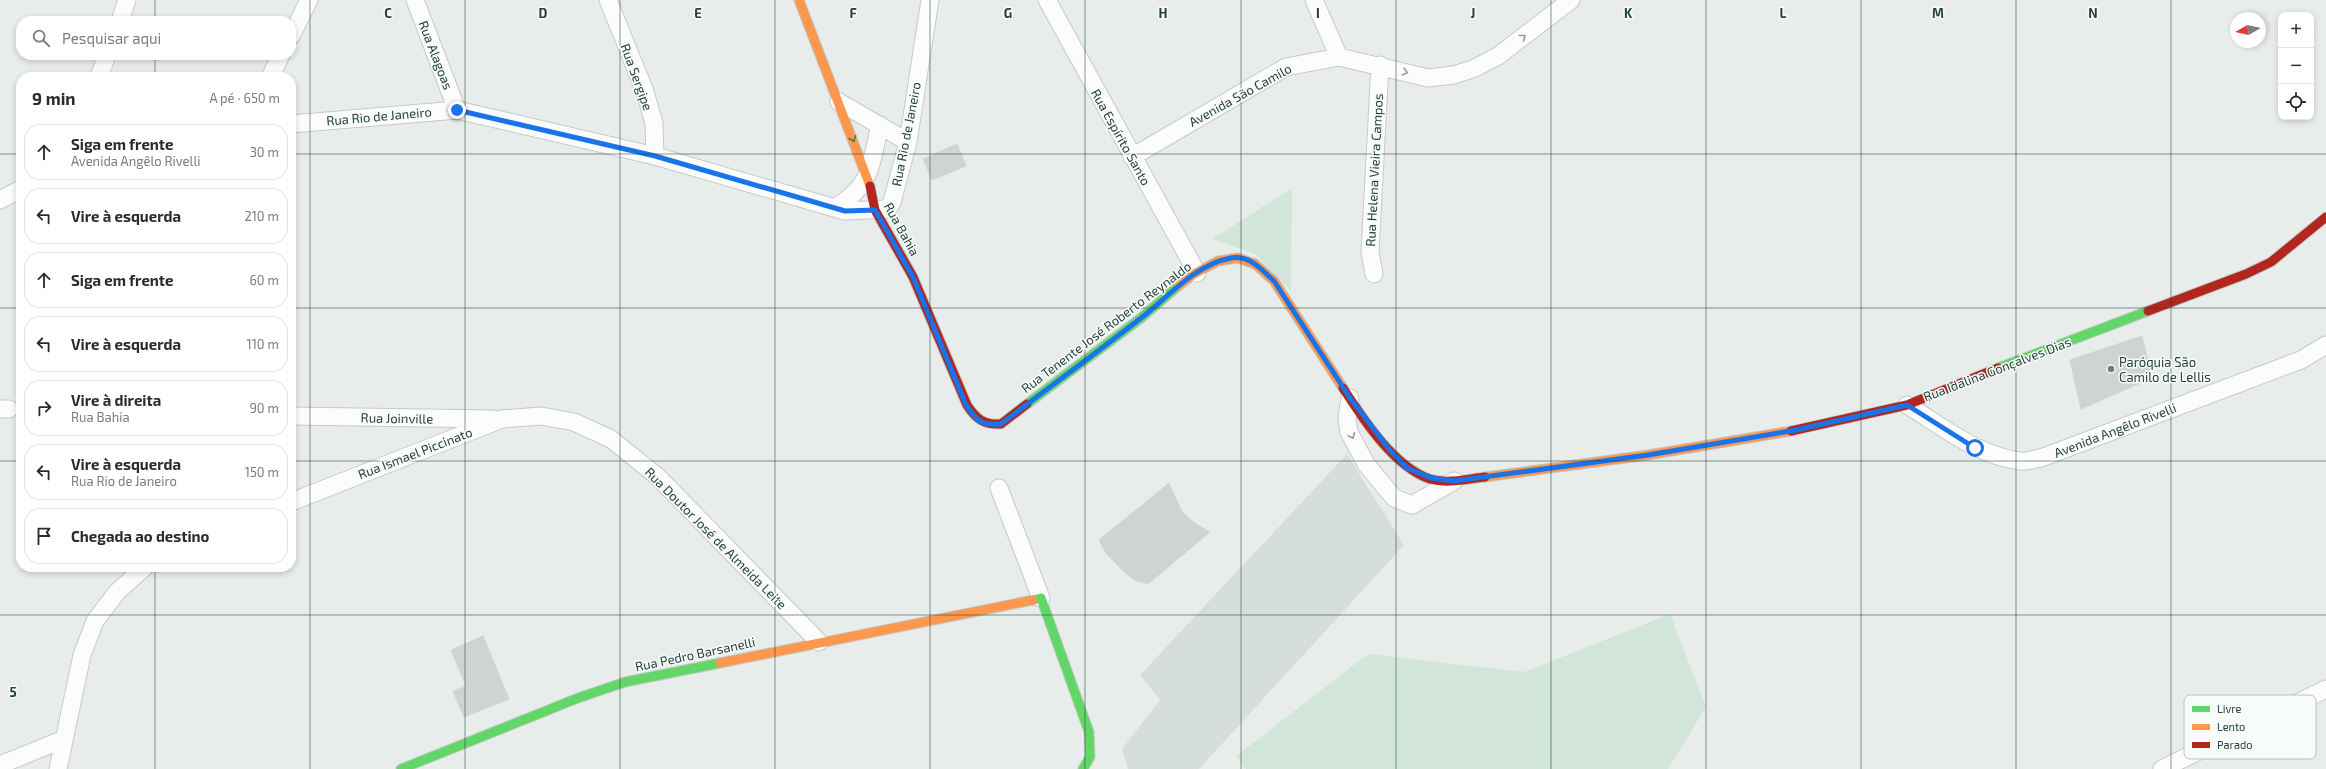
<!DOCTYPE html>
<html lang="pt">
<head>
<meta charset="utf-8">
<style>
	:root { --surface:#fff; --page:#f2f2f3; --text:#2b2b33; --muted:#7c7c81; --line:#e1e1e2 }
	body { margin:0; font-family:"Exo 2",sans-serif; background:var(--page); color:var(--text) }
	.controls { position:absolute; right:12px; top:12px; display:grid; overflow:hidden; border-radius:8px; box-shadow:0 2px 6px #0003 }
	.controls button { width:36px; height:36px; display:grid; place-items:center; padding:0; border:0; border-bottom:1px solid var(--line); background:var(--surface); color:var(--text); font:20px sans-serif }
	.compass { position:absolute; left:2230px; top:12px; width:36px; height:36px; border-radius:50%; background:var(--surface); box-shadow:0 2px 6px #0003; rotate:261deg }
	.stop { position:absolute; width:12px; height:12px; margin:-9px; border:3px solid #1a73e8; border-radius:50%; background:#fff }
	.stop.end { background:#1a73e8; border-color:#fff; box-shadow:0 1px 4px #0008 }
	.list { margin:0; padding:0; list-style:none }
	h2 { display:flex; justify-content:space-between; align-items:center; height:52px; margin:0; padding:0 16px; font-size:17px }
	h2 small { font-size:13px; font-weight:400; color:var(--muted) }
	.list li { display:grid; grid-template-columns:26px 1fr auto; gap:12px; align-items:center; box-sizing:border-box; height:56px; margin:0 8px 8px; padding:0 8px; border:1px solid var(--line); border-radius:16px }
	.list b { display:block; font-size:15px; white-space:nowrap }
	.list p { margin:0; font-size:13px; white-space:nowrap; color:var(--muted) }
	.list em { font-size:13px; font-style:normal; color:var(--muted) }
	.icon { flex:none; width:22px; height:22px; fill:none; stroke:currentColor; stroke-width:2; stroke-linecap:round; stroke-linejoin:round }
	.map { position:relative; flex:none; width:2326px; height:769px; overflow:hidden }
	.search { position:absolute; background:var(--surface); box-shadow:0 2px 6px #0003; left:16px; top:16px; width:280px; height:44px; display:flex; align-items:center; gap:10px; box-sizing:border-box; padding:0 14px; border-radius:16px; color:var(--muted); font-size:15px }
	.panel { position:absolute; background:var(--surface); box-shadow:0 2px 6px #0003; left:16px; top:72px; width:280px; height:500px; border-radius:16px }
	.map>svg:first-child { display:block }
	.built { fill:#d6dedb }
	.green { fill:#d1e6d8 }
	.building { fill:#cfd4d2; stroke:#d1d6d4 }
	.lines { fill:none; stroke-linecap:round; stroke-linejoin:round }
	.street-casing { stroke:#c5cac8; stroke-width:19 }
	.fast-casing { stroke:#c3cbc8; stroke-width:11 }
	.slow-casing { stroke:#c3cbc8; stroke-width:11 }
	.jam-casing { stroke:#c3cbc8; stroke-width:11 }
	.street { stroke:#fcfcfc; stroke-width:17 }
	.fast { stroke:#63d668; stroke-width:9 }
	.slow { stroke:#ff974d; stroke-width:9 }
	.jam { stroke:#b3261e; stroke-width:9 }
	.oneway { stroke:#909f9b }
	.oneway2 { stroke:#3d7d4c }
	.route { stroke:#1a73e8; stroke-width:5 }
	.grid { fill:none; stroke:#24423a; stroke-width:1; stroke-opacity:0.55 }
	.poi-dot { fill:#697e78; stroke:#f7fbf9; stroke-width:1.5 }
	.labels { text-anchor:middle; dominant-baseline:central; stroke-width:3; stroke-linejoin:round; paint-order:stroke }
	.street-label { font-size:13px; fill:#24423a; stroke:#f7fbf9 }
	.poi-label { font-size:13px; fill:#24423a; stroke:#f7fbf9; text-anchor:start }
	.key { fill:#f7fbf9; stroke:#b8c4c0; stroke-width:1 }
	.key-label { font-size:11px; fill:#24423a }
	.grid-label { font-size:13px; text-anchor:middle; font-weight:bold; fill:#24423a; stroke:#f7fbf9; stroke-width:3; stroke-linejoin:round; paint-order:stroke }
</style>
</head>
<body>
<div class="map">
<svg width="2326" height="769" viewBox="0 0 2326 769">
	<rect width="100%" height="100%" fill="#e8edeb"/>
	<path class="built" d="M1347,454l57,91 -205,224h-71l-6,-20 38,-49 -20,-25z"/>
	<path class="green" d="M1292,188l-1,103 -36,-37 -43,-15z
		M1670,614l36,93 -38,62h-422l-10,-13 132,-102 156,18z"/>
	<path class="building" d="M957,144l9,22 -34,14 -9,-21z
		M2142,336l10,42 -71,31 -11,-49z
		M1169,483l13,29 14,12 14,8 -62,52 -14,-4 -12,-10 -16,-17 -7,-13z
		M483,636l26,63 -45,18 -11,-26 13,-5 -15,-36z"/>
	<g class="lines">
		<g class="street-casing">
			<path id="street" d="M415,0l42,110
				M608,0l36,89 10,34 1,33
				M1047,0l150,273
				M1314,0l25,57
				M120,21l7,-21
				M291,36l18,-36
				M99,77l8,-22
				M270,77l11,-22
				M839,102l69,40
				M291,124l166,-14 198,46 190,55 43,-2 4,-7 16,-60 22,-142
				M1132,157l154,-90 53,-10 89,21 26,-3 21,-7 23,-12 73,-56
				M0,200l21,-11
				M835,208c38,-24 35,-42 45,-83
				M1374,274l-4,-22 10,-187
				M1350,398l-3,21 2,13 17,32 28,34 18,7 42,-24
				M1907,405c35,21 71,51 113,56 6,1 14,-2 21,-3l260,-98 25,-15
				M0,409h9
				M291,416l202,3
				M999,488l42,110
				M291,502l211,-83 39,-3 33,6 37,17 46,37 162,166
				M0,765l64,-26
				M58,769l24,-114 13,-34 22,-29 28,-25
				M2162,769l164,-80"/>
		</g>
		<g class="fast-casing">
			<path id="fast" d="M1998,368l150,-57
				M1027,404l114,-86 37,-32
				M1033,600l8,-2 48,134 1,25 -7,12
				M401,769l177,-71 47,-16 95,-19"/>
		</g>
		<g class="slow-casing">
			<path id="slow" d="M799,0l71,186
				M1178,286l16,-12 24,-13 20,-3 17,6 19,17 69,107
				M1485,477l163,-22 143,-24
				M720,663l313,-63"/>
		</g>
		<g class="jam-casing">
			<path id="jam" d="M870,186l5,24 38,67 54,128c9,14 17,20 34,19l26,-20
				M2148,311l98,-37 25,-12 55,-45
				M1343,388c20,31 51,79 87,91 17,5 37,0 55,-2
				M1791,431l116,-26 91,-37"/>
		</g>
		<use href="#street" class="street"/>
		<use href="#fast" class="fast"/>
		<use href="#slow" class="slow"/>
		<use href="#jam" class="jam"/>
	</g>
	<defs><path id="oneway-chevron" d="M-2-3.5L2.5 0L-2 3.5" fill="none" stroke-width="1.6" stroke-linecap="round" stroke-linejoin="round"/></defs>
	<g class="oneway">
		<use href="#oneway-chevron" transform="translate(1523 37) rotate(-38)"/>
		<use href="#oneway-chevron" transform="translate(1405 72) rotate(15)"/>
		<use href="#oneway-chevron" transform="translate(1352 436) rotate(66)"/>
	</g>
	<use class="oneway2" href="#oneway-chevron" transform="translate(853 139) rotate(69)"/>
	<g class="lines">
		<path class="route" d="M457,110l198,46 190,55 30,-1 38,67 53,128c11,16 15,21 35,19 47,-36 94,-70 140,-106 27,-21 55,-54 90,-60 19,-3 31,12 43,23l76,117 38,50 19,20 24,10 23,3 194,-26 148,-25 111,-25 68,43"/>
	</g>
	<path class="grid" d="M155,0v21M310,0v769M465,0v769M620,0v769M775,0v769M930,0v769M1085,0v769M1241,0v769M1396,0v769M1551,0v769M1706,0v769M1861,0v769M2016,0v769M2171,0v769M155,55v22M0,154h21M291,154h2035M0,308h21M291,308h2035M0,461h21M291,461h2035M155,567v202M0,615h2326"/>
	<circle class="poi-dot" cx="2111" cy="369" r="4"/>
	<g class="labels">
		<g class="street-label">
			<text transform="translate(436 55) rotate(69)">Rua Alagoas</text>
			<text transform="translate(637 77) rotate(70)">Rua Sergipe</text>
			<text transform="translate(1240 95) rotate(-29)">Avenida São Camilo</text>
			<text transform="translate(379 116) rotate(-5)">Rua Rio de Janeiro</text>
			<text transform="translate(906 134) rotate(-79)">Rua Rio de Janeiro</text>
			<text transform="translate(1121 137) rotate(61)">Rua Espírito Santo</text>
			<text transform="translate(1374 170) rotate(-87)">Rua Helena Vieira Campos</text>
			<text transform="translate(902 229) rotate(61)">Rua Bahia</text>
			<text transform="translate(1106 327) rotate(-37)">Rua Tenente José Roberto Reynaldo</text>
			<text transform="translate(1997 369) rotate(-21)">Rua Idalina Gonçalves Dias</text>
			<text transform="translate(397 418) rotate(1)">Rua Joinville</text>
			<text transform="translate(2115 430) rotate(-21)">Avenida Angêlo Rivelli</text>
			<text transform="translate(415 453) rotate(-21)">Rua Ismael Piccinato</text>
			<text transform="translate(716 538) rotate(45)">Rua Doutor José de Almeida Leite</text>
			<text transform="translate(695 654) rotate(-12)">Rua Pedro Barsanelli</text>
		</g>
		<g class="poi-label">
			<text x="2119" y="362">Paróquia São<tspan x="2119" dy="15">Camilo de Lellis</tspan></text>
		</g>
	</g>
	<rect x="2184" y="695" width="132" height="64" rx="6" class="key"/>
	<rect x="2192" y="706" width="18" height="6" fill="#63d668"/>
	<rect x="2192" y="724" width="18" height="6" fill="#ff974d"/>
	<rect x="2192" y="742" width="18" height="6" fill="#b3261e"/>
	<g class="key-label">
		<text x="2217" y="713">Livre</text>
		<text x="2217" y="731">Lento</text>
		<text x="2217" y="749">Parado</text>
	</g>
	<g class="grid-label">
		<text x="388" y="18">C</text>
		<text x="543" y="18">D</text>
		<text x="698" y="18">E</text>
		<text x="853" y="18">F</text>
		<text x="1008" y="18">G</text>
		<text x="1163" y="18">H</text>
		<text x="1318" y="18">I</text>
		<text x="1473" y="18">J</text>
		<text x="1628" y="18">K</text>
		<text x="1783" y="18">L</text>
		<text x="1938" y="18">M</text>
		<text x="2093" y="18">N</text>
		<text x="13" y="697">5</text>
	</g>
</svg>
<div class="controls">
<button>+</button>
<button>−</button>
<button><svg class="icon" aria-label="locate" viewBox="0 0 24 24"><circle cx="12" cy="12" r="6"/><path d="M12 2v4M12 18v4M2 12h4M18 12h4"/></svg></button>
</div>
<svg class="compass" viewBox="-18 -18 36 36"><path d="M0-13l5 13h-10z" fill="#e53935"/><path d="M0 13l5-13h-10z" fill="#7c7c81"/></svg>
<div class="stop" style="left:1975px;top:448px"></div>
<div class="stop end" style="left:457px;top:110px"></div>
<div class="search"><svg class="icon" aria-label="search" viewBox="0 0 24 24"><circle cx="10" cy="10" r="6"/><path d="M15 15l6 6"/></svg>Pesquisar aqui</div>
<section class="panel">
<h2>9 min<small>A pé · 650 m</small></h2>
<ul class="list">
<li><svg class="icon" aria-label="ahead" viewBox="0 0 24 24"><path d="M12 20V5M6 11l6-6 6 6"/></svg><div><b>Siga em frente</b><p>Avenida Angêlo Rivelli</p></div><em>30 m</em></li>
<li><svg class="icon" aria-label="left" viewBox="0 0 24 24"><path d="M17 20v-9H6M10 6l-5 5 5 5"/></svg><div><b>Vire à esquerda</b></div><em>210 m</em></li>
<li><svg class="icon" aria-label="ahead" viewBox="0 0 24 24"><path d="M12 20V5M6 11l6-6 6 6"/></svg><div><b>Siga em frente</b></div><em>60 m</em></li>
<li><svg class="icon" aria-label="left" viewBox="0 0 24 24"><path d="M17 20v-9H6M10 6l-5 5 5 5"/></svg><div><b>Vire à esquerda</b></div><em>110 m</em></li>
<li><svg class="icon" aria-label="right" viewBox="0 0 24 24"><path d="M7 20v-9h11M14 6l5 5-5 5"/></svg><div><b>Vire à direita</b><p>Rua Bahia</p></div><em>90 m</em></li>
<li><svg class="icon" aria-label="left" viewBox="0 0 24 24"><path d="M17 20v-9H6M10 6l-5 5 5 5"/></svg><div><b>Vire à esquerda</b><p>Rua Rio de Janeiro</p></div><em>150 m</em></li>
<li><svg class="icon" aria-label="arrive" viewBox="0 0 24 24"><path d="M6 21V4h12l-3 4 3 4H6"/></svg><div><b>Chegada ao destino</b></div></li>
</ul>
</section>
</div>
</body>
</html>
